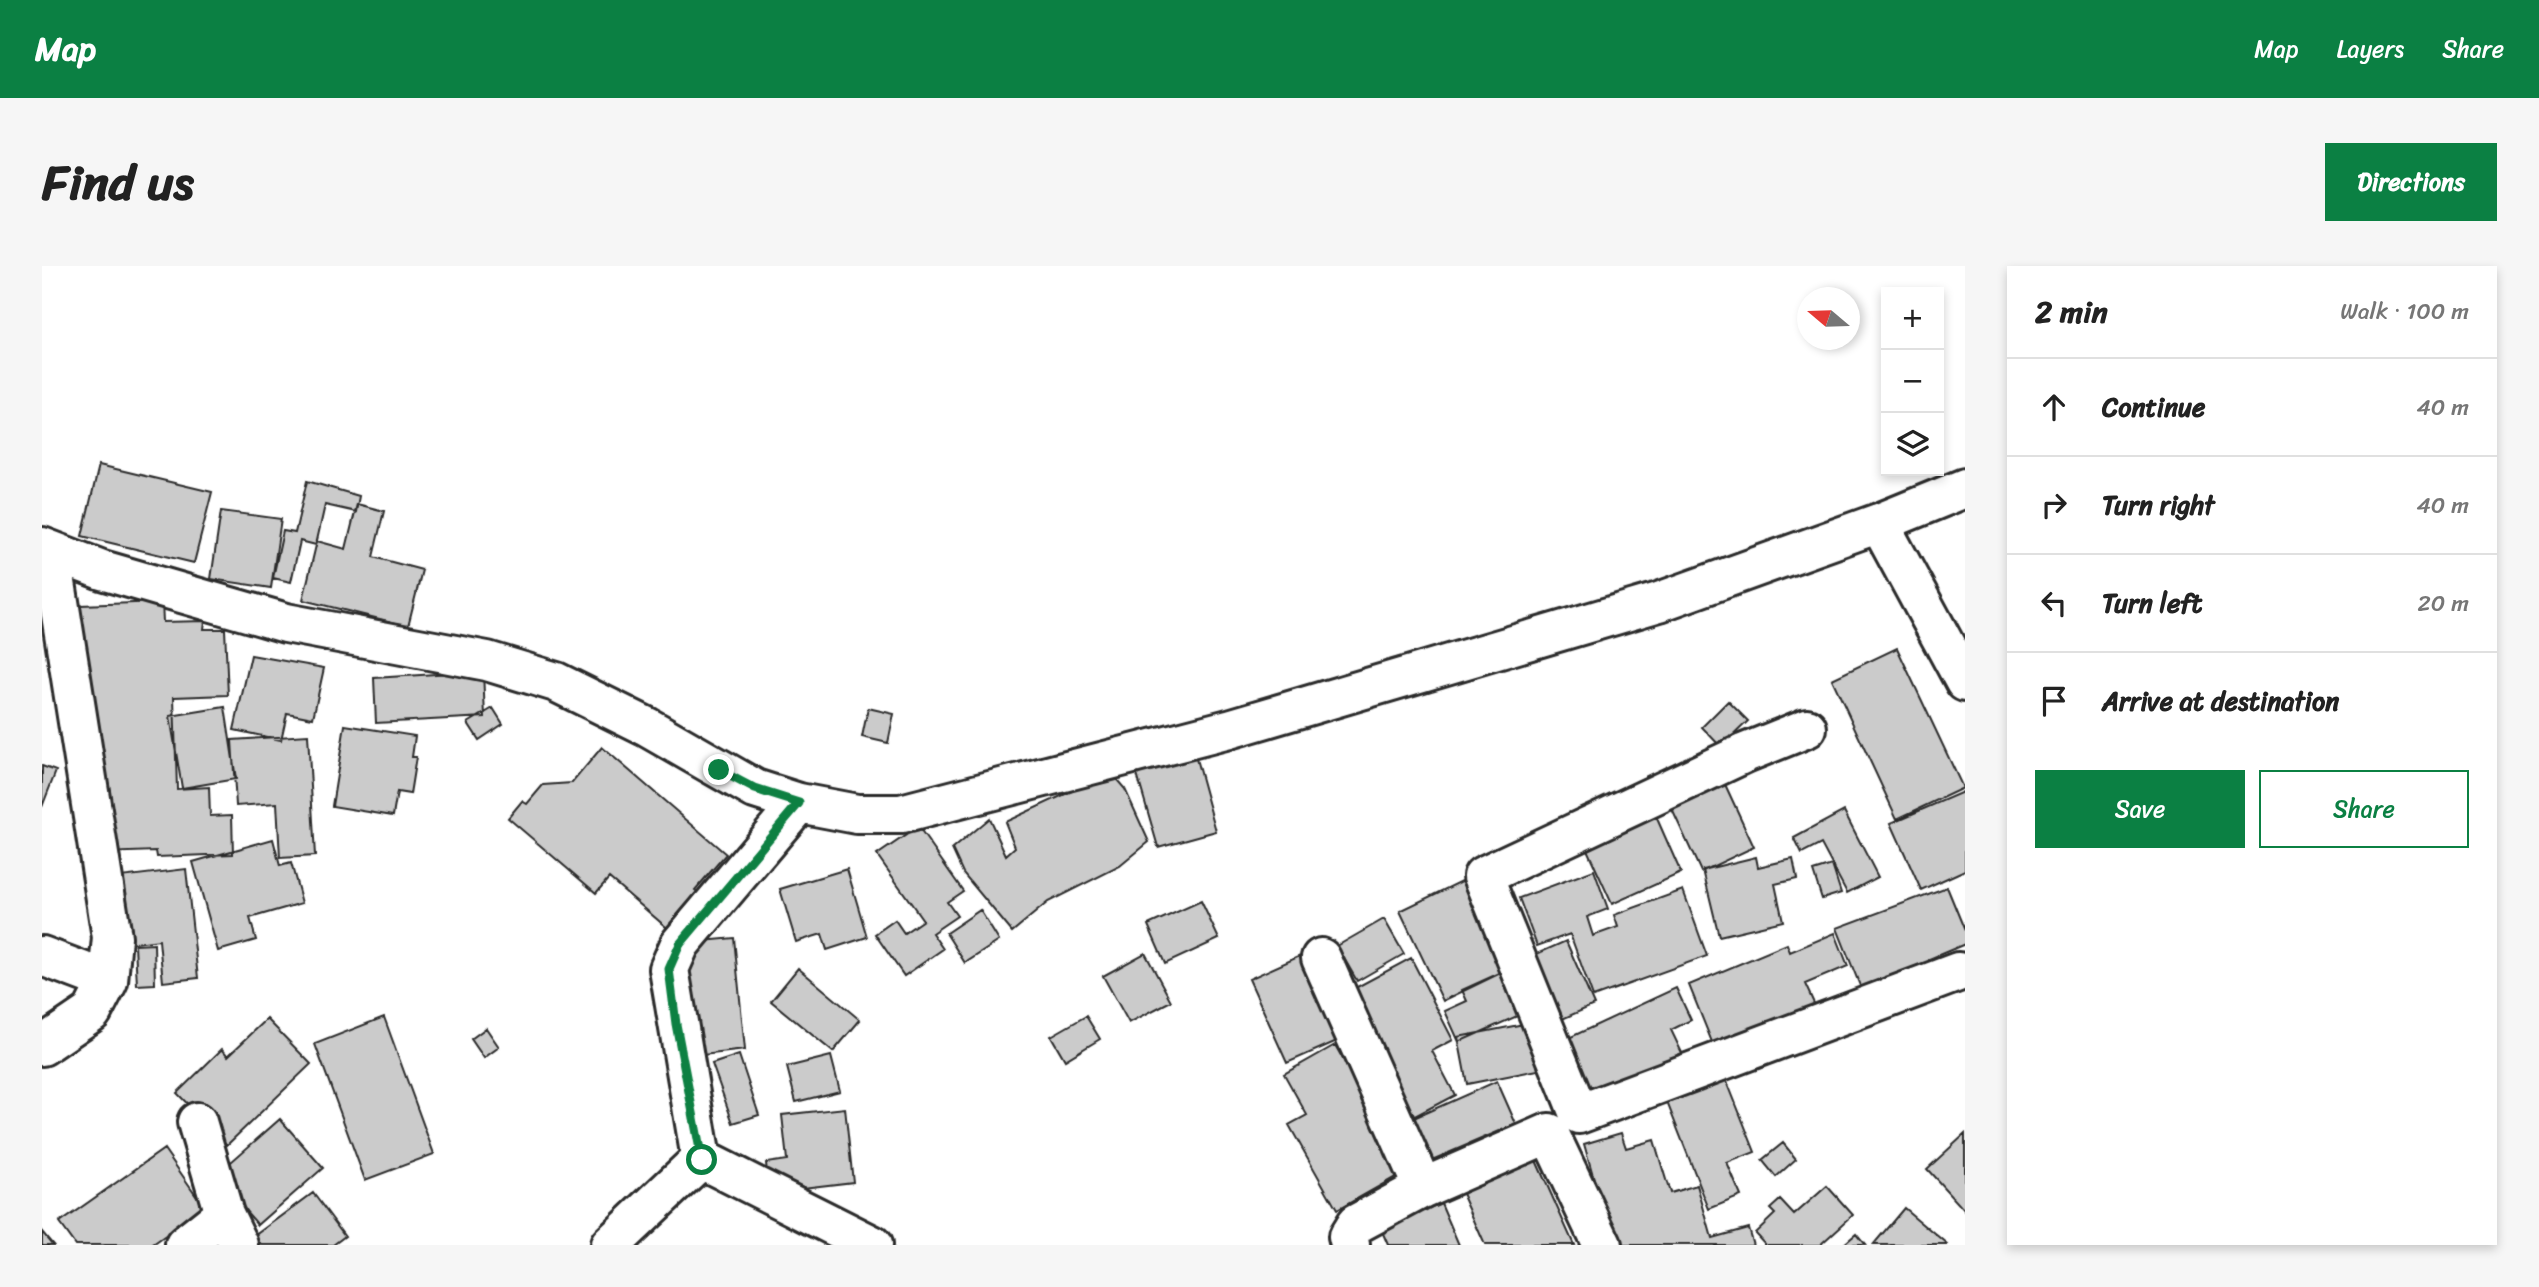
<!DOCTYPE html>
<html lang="en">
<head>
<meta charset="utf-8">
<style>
	:root { --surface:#fff; --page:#f6f6f6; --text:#222; --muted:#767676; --line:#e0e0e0; --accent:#0b8043 }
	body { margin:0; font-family:Sriracha,sans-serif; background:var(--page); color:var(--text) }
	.controls { position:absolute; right:21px; top:21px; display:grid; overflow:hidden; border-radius:0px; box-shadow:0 4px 10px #0003 }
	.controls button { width:63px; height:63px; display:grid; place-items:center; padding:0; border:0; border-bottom:2px solid var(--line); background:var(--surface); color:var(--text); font:35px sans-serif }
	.compass { position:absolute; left:1755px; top:21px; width:63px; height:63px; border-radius:50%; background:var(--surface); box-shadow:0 4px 10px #0003; rotate:289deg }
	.stop { position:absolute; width:21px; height:21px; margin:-16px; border:5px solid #0b8043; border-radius:50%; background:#fff }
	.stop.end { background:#0b8043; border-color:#fff; box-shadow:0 2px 7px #0008 }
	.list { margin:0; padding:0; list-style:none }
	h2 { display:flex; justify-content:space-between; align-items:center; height:91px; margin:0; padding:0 28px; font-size:30px }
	h2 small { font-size:23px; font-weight:400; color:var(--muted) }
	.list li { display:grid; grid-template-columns:46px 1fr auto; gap:21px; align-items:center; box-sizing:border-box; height:98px; padding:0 28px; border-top:2px solid var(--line) }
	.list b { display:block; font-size:26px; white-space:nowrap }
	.list em { font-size:23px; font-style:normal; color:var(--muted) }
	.actions { display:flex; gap:14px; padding:21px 28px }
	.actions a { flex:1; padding:16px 0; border:2px solid var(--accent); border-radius:0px; text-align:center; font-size:24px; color:var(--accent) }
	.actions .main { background:var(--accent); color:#fff }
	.icon { flex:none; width:38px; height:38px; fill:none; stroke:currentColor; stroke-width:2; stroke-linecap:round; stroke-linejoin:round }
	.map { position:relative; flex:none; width:1923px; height:979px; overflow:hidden; border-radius:0px }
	header { display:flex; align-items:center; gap:42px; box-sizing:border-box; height:98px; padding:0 35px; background:var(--accent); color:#fff }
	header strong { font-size:33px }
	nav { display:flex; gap:38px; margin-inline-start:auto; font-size:24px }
	.intro { display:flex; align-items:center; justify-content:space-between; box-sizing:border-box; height:168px; padding:0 42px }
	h1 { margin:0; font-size:49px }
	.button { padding:18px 32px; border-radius:0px; background:var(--accent); color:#fff; font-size:24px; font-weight:700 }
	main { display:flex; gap:42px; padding:0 42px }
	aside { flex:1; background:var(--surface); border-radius:0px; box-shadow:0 4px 10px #0003 }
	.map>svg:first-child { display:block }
	.building { fill:#cbcbcb; stroke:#2b2b2b; stroke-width:2 }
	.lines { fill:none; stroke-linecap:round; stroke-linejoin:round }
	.minor-casing { stroke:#2b2b2b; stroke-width:44 }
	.minor { stroke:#fff; stroke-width:38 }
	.route { stroke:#0b8043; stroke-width:9 }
</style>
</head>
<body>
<header>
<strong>Map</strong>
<nav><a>Map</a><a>Layers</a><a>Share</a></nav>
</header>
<div class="intro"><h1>Find us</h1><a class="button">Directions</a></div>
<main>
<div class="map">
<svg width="1923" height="979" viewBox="0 0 1923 979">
	<rect width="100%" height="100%" fill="#fff"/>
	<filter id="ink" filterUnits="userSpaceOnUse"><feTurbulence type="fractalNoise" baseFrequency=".0143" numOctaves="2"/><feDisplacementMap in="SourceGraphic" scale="14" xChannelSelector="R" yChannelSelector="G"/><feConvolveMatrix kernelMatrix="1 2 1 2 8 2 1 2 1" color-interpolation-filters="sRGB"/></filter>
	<g filter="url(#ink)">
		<path class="building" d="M57,199l113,27 -18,71 -112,-27z
			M265,215l52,15 -3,16 -31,-7 -9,40 -16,-4 -9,41 -18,-4 10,-47 12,2z
			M315,238l27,7 -11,46 49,13 -14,56 -105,-26 14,-59 29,8z
			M179,245l60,8 -10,69 -60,-9z
			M120,336l1,20 42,-1 -1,8h21l3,66 -54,2 3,92 32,-2 1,29 22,-1 1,39 -76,3 -1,-6 -53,2 -5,-137 -15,1 -3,-112z
			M1855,382l66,140 -66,31 -65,-140z
			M209,389l73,13 -11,50 -26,-5 -6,27 -47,-10z
			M441,405l2,46 -109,6 -2,-45z
			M1686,435l20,20 -27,26 -19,-20z
			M183,441l11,72 -54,9 -12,-72z
			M451,442l10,16 -24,16 -11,-17z
			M826,442l26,6 -6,29 -26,-6z
			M303,459l70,11 -3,21h4l-6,37 -13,-2 -4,24 -61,-10z
			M266,469l7,121 -35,2 -3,-55 -41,3 -4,-66z
			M560,481l124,107 -31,36 15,13 -30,36 -71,-61 -13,15 -88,-75 14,-17 5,3 16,-19 29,-2z
			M1153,489l21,76 -58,16 -22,-76z
			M0,500l14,5 -14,36z
			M1069,507l14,16 24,53 -29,24 -72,36 -36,30 -49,-59 -11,-24 37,-31 17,37 9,-8 -10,-25z
			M1681,514l31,67 -53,25 -31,-67z
			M1923,525v79l-44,20 -30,-67z
			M1802,545l34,66 -31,16 -26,-49 -19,10 -8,-16z
			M1613,548l26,59 -69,31 -27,-59z
			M876,561l45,64 -16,11 10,14 -25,17 11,16 -39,27 -29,-42 20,-14 9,13 19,-13 -46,-65z
			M231,573l7,27 11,-3 11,40 -52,15 6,22 -38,11 -25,-89z
			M1714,591l2,10 35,-8 4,20 -22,5 8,37 -64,15 -16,-66z
			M1790,599l9,28 -19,6 -9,-28z
			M144,603l12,109 -35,4 -4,-42 -32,4 -7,-67z
			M805,603l20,68 -40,13 -5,-16 -26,8 -16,-53z
			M1552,604l14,39 -21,8 6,19 25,-9 -4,-12 69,-25 24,66 -114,41 -23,-63 -33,12 -18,-48z
			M1426,612l43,90 -68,33 -43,-90z
			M1905,621l18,44v13l-36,15 4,9 -69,28 -27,-68z
			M1159,635l18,38 -54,25 -17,-39z
			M938,644l19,31 -34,22 -19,-30z
			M1342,653l20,35 -47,27 -20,-35z
			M1793,667l13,33 -43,18 12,26 -101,42 -27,-67 98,-41 3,8z
			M692,672l11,112 -51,6 -12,-113z
			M1524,675l28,64 -43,19 -28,-64z
			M112,678l1,40 -18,1 -2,-40z
			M1103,687l26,48 -42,22 -26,-47z
			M1258,690l37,85 -50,22 -38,-84z
			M1369,692l42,82 -21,11 23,44 -46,24 -65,-125z
			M756,702l62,52 -27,32 -62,-51z
			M1464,704l18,43 -65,29 -14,-31 22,-10 -5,-11z
			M1634,722l15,32 -20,10 12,25 -34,16 -2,-4 -64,30 -25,-54z
			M1044,750l14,23 -35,21 -14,-24z
			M342,751l50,137 -69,26 -50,-136z
			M225,753l44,45 -84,81 -50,-52 45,-44 6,7z
			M1487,757l9,47 -71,14 -9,-47z
			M444,762l13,19 -15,11 -13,-19z
			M1293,779l71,126 -69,39 -48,-85 18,-10 -23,-41z
			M697,789l20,60 -26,8 -21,-59z
			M789,790l9,35 -44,11 -9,-35z
			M1682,808l31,78 -28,11 14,33 -32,13 -44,-112z
			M1455,815l19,43 -91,39 -18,-42z
			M803,842l8,74 -84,10 -3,-29 21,-3 -5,-45z
			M238,853l43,49 -65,57 -43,-49z
			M1579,867l5,15 28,-8 16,53 27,-8 15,53 36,-10 5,17h-140l-29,-101z
			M1923,868v77l-38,-42z
			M1741,877l13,16 -20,18 -14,-17z
			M122,883l41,59 -52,37h-78l-16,-22z
			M1492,890l40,89h-89l-25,-56z
			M1785,920l26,29 -33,30h-54l-11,-12 20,-19 -5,-5 10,-9 14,15z
			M271,927l32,43 -12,9h-71l-7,-9z
			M1399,937l18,42h-71l-7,-16z
			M1862,942l44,37h-75z
			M0,966l11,13h-11z
			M1814,968l9,11h-22z"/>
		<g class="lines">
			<g class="minor-casing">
				<path id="minor" d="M1837,257l86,159
					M0,281l60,23 184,53 201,38 69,21 91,45 108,62 44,14 58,11h44l328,-85 430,-127 220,-79 86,-35
					M1765,462l-62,25 -262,123 96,238 379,-142
					M0,690l66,25
					M1279,692l102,230
					M0,780l50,-34 16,-31 4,-44 -61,-386
					M155,856l27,92 15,31
					M659,893l-32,-190 11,-25 119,-141
					M659,893l171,86
					M143,979l39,-31
					M568,979l91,-86
					M1308,979l-2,-8 8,-13 67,-36 126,-55 53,112"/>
			</g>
			<use href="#minor" class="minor"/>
		</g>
	</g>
	<g class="lines" filter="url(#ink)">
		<path class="route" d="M660,894l-26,-136 -7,-55 11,-25 119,-141 -44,-14 -36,-19"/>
	</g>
</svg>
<div class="controls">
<button>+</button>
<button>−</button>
<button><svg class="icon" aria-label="layers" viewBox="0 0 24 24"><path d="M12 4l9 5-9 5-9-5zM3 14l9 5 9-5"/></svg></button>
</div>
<svg class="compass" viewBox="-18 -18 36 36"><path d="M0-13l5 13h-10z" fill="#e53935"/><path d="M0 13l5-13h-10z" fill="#767676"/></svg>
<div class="stop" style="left:660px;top:894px"></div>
<div class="stop end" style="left:677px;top:504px"></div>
</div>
<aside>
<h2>2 min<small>Walk · 100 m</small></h2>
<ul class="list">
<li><svg class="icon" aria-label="ahead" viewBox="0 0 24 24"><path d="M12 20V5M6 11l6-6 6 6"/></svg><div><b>Continue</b></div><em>40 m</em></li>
<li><svg class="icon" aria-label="right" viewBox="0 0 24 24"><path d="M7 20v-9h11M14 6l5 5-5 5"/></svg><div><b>Turn right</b></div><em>40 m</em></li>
<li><svg class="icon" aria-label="left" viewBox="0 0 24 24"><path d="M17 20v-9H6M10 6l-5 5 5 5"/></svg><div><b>Turn left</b></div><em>20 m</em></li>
<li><svg class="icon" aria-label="arrive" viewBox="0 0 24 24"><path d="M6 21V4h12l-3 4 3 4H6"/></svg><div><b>Arrive at destination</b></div></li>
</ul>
<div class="actions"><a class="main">Save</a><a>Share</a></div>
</aside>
</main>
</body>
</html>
